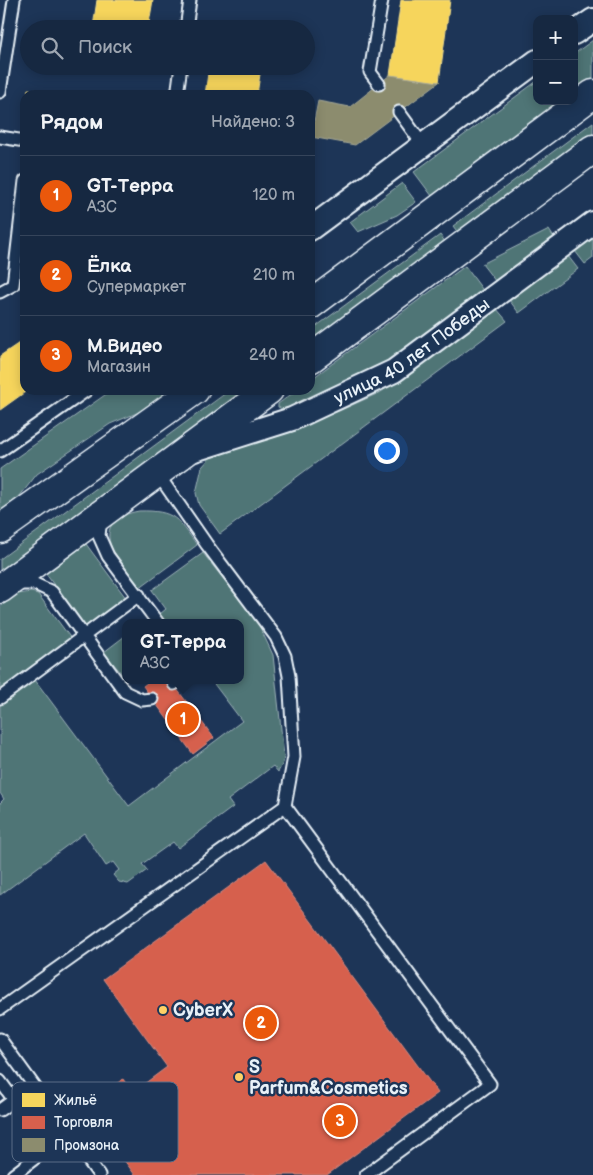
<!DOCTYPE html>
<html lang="ru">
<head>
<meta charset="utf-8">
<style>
	:root { --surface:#162841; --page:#1f3048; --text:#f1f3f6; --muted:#9ea6b1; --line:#35445a; --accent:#ea580c }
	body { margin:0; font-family:"Balsamiq Sans",sans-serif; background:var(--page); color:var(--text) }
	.controls { position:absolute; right:15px; top:15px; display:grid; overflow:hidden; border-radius:10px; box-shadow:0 2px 12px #0003 }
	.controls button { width:45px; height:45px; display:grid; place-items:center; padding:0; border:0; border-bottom:1px solid var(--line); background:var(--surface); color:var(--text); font:25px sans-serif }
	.you { position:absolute; left:386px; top:450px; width:18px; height:18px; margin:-12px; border:4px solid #fff; border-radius:50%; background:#1a73e8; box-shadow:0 0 0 8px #1a73e833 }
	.badge { display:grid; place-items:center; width:32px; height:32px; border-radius:50%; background:var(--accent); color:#fff; font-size:16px; font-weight:700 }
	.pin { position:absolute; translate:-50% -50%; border:2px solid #fff; box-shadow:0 1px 5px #0006 }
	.popup { position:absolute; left:122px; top:619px; width:122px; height:65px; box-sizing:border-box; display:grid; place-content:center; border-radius:10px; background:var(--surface); filter:drop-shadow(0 1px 4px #0005); font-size:16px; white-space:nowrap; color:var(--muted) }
	.popup b { font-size:19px; color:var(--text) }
	.popup::after { content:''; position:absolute; left:50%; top:100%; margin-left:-10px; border:10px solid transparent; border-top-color:var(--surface) }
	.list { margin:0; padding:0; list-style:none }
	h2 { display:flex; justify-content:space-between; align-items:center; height:65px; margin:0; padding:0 20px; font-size:21px }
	h2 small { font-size:16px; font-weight:400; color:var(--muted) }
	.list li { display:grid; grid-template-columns:32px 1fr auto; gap:15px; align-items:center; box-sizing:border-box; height:80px; padding:0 20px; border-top:1px solid var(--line) }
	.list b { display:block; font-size:19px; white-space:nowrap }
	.list p { margin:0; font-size:16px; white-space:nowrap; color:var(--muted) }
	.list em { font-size:16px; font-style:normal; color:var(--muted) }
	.icon { flex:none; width:28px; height:28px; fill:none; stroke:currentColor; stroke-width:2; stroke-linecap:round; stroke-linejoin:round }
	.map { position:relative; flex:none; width:593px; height:1175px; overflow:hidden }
	.search { position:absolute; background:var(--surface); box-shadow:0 2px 12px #0003; left:20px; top:20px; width:295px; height:55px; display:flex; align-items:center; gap:12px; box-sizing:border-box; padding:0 18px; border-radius:28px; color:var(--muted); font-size:19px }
	.panel { position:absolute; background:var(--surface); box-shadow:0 2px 12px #0003; left:20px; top:90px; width:295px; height:305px; border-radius:15px }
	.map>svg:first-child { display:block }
	.green { fill:#4f7476; stroke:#9cb2b7 }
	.homes { fill:#f6d55c; stroke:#f2dd8b }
	.shops { fill:#d6604d; stroke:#db8c80 }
	.industry { fill:#8c8c6e; stroke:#a8aa97 }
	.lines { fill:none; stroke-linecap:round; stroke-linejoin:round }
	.service-casing { stroke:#e8f1f8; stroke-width:15 }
	.minor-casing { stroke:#e8f1f8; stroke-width:26 }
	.primary-casing { stroke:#e8f1f8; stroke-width:31 }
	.service { stroke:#1d3557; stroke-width:11 }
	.minor { stroke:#1d3557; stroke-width:22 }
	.primary { stroke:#1d3557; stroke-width:28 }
	.poi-dot { fill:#ffd166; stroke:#1d3557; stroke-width:2 }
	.labels { text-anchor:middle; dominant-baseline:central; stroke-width:5; stroke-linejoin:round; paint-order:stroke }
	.street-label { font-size:18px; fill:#e8f1f8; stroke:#1d3557 }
	.poi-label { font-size:18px; font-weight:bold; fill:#e8f1f8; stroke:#1d3557; text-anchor:start }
	.key { fill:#1d3557; stroke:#5a6d87; stroke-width:1 }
	.key-label { font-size:14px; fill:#e8f1f8 }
</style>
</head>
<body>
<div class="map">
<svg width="593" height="1175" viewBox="0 0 593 1175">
	<rect width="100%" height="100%" fill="#1d3557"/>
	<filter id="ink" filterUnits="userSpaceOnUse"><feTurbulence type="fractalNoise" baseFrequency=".02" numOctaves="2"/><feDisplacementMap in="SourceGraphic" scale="10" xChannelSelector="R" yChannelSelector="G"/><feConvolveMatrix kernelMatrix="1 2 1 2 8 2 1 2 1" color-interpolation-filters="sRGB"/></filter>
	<g filter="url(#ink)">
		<path class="green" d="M593,40v42l-19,14v-42z
			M537,81v20h30l-132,99 -21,-28z
			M593,122v12l-134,100 -6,-8z
			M402,183l14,19 -19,13 -39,17 -8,-10z
			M549,230l6,9 -59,43 -14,-18z
			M440,235l6,8 -136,100v-12z
			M593,237v21l-8,6 -10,-13z
			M568,256l10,13 -59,44 -10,-13z
			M465,266l20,27 -97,71 -95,43 -11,2 -4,-2v-3l19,-14h13v-10z
			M496,308l11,13 -287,213 -21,-29 -3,-12 6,-26 8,-9 129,-47 42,-19z
			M112,390h63l-26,18 -39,16 -73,50 -32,41 -5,3v-49z
			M230,390h15l-245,180v-11z
			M139,511c36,-1 39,8 58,34l-58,43 -27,-39c-10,-24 5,-34 27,-38z
			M86,544l40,54 -41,30 -39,-54z
			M203,553l55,70 15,32 11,102 -1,6 -5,9 -5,-6 -45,34 5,7 -55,41 -5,-6 -31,22 5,6 -19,14 -9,-2 -6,-7 6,-5 -6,-8 -7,4 -22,-33 -84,62v-92l4,-4 -4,-6v-88l35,-25 94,126 113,-85 -31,-41h29v-57h-73l-7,-9 6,-5 -14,-19z
			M31,592l7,2 34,46 -72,51v-84l18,-13z
			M125,636v39l-3,-1 -18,-22z"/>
		<path class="homes" d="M97,0h56l-5,29h-45l-10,-2z
			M401,0h49l-11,82 -49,-7z
			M209,66l52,1 -4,28h-52z
			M28,89l16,2 -1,4h-16z
			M25,339v51h3l-28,20v-54z"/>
		<path class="shops" d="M151,680h19l44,58 -21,16 -50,-68z
			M266,860l172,233 -111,82h-192l-50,-68 38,-28 9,14 35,-26 -64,-88z"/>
		<path class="industry" d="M390,75l49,7 -84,63 -44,-8 7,-36 32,6z"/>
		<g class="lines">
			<g class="service-casing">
				<path id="service" d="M186,29l4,-29
					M379,84l-9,-12 12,-72
					M0,92l14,-92
					M177,95l4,-29
					M399,112l24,33
					M0,137l25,4
					M0,292l13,-7 12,-104
					M0,451l87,-61
					M101,518l-2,18 9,20 50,67
					M17,584h18l17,8 73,100 17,8 10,-1
					M174,684l2,-4
					M0,698l139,-103
					M285,806l205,278 -124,91
					M0,1009l285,-203 9,-49 -5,-81 -4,-20 -9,-19 -69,-92 -50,-72
					M0,1039l99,136
					M0,1081l14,19
					M0,1110l33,-24
					M13,1175l55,-42"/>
			</g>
			<g class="minor-casing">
				<g id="minor">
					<path d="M574,33l19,-13"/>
					<path d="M310,229l227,-168"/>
					<path id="s1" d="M194,450l98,-31 102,-48 199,-148"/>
				</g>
			</g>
			<g class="primary-casing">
				<path id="primary" d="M310,305l283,-211
					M310,359l283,-210
					M0,529l195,-139
					M0,589l269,-199"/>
			</g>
			<use href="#service" class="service"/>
			<use href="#minor" class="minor"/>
			<use href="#primary" class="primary"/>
		</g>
	</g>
	<g class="poi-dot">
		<circle cx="163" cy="1010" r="5"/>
		<circle cx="239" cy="1077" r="5"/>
	</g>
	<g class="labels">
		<g class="street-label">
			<text stroke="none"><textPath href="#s1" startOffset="241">улица 40 лет Победы</textPath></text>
		</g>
		<g class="poi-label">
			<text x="173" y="1010">CyberX</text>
			<text x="249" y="1067">S<tspan x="249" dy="21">Parfum&amp;Cosmetics</tspan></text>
		</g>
	</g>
	<rect x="12" y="1082" width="166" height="80" rx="8" class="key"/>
	<rect x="22" y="1093" width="23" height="14" fill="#f6d55c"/>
	<rect x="22" y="1116" width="23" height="13" fill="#d6604d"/>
	<rect x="22" y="1138" width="23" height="14" fill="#8c8c6e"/>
	<g class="key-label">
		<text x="54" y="1105">Жильё</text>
		<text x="54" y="1127">Торговля</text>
		<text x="54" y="1150">Промзона</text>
	</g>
</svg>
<div class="controls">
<button>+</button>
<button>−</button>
</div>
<div class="you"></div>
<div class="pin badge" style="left:183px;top:719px">1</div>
<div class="popup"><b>GT-Терра</b>АЗС</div>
<div class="pin badge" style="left:261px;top:1023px">2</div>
<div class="pin badge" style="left:340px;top:1121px">3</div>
<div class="search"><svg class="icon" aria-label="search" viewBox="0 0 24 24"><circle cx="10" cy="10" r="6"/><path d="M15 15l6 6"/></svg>Поиск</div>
<section class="panel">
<h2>Рядом<small>Найдено: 3</small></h2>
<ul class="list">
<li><span class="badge">1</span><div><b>GT-Терра</b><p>АЗС</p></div><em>120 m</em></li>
<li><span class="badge">2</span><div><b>Ёлка</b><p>Супермаркет</p></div><em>210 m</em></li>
<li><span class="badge">3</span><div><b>М.Видео</b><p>Магазин</p></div><em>240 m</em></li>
</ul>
</section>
</div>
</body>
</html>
